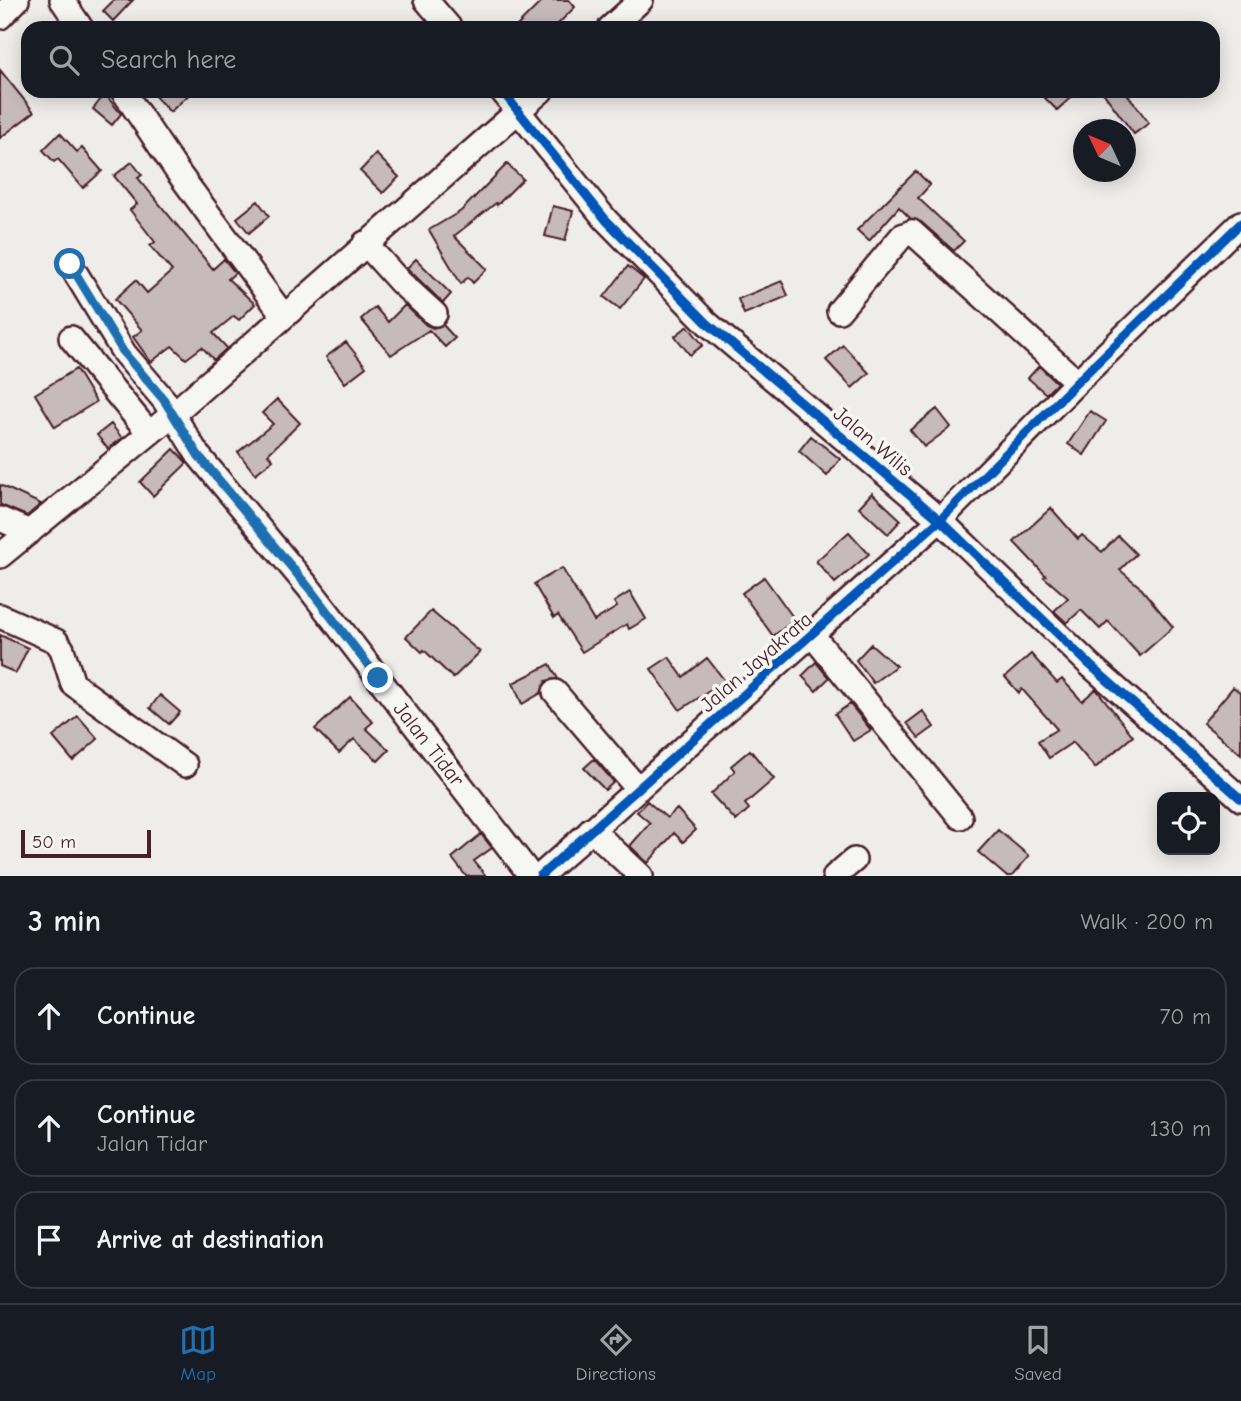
<!DOCTYPE html>
<html lang="en">
<head>
<meta charset="utf-8">
<style>
	:root { --surface:#171b24; --page:#20242c; --text:#f1f3f6; --muted:#9ea1a6; --line:#363941; --accent:#1f6fb2 }
	body { margin:0; font-family:"Comic Neue",sans-serif; background:var(--page); color:var(--text) }
	.controls { position:absolute; right:21px; bottom:21px; display:grid; overflow:hidden; border-radius:14px; box-shadow:0 4px 18px #0003 }
	.controls button { width:63px; height:63px; display:grid; place-items:center; padding:0; border:0; border-bottom:2px solid var(--line); background:var(--surface); color:var(--text); font:35px sans-serif }
	.compass { position:absolute; left:1073px; top:119px; width:63px; height:63px; border-radius:50%; background:var(--surface); box-shadow:0 4px 18px #0003; rotate:314deg }
	.scale { position:absolute; left:21px; bottom:18px; width:130px; box-sizing:border-box; padding-left:7px; border:4px solid #4a1f2b; border-top:0; font-size:19px; line-height:24px; white-space:nowrap; color:#4a1f2b; -webkit-text-stroke:5px #f6f6f2; paint-order:stroke }
	.stop { position:absolute; width:21px; height:21px; margin:-16px; border:5px solid #1f6fb2; border-radius:50%; background:#fff }
	.stop.end { background:#1f6fb2; border-color:#fff; box-shadow:0 2px 7px #0008 }
	.list { margin:0; padding:0; list-style:none }
	h2 { display:flex; justify-content:space-between; align-items:center; height:91px; margin:0; padding:0 28px; font-size:30px }
	h2 small { font-size:23px; font-weight:400; color:var(--muted) }
	.list li { display:grid; grid-template-columns:46px 1fr auto; gap:21px; align-items:center; box-sizing:border-box; height:98px; margin:0 14px 14px; padding:0 14px; border:2px solid var(--line); border-radius:21px }
	.list b { display:block; font-size:26px; white-space:nowrap }
	.list p { margin:0; font-size:23px; white-space:nowrap; color:var(--muted) }
	.list em { font-size:23px; font-style:normal; color:var(--muted) }
	.icon { flex:none; width:38px; height:38px; fill:none; stroke:currentColor; stroke-width:2; stroke-linecap:round; stroke-linejoin:round }
	.map { position:relative; flex:none; width:1241px; height:876px; overflow:hidden }
	.search { position:absolute; background:var(--surface); box-shadow:0 4px 18px #0003; left:21px; right:21px; top:21px; height:77px; display:flex; align-items:center; gap:18px; box-sizing:border-box; padding:0 24px; border-radius:21px; color:var(--muted); font-size:26px }
	.sheet { height:427px; background:var(--surface) }
	nav { display:flex; justify-content:space-around; align-items:center; box-sizing:border-box; height:98px; border-top:2px solid var(--line); background:var(--surface); font-size:19px; color:var(--muted) }
	nav a { display:grid; justify-items:center; gap:4px }
	nav .on { color:var(--accent) }
	.map>svg:first-child { display:block }
	.building { fill:#c6babb; stroke:#4a1f2b; stroke-width:2 }
	.lines { fill:none; stroke-linecap:round; stroke-linejoin:round }
	.minor-casing { stroke:#4a1f2b; stroke-width:28 }
	.minor { stroke:#f6f6f2; stroke-width:23 }
	.cycleway-casing { stroke:#f6f6f2; stroke-width:13 }
	.cycleway { stroke:#0057b8; stroke-width:9 }
	.route { stroke:#1f6fb2; stroke-width:9 }
	.labels { text-anchor:middle; dominant-baseline:central; stroke-width:7; stroke-linejoin:round; paint-order:stroke }
	.street-label { font-size:21px; fill:#4a1f2b; stroke:#f6f6f2 }
</style>
</head>
<body>
<div class="map">
<svg width="1241" height="876" viewBox="0 0 1241 876">
	<rect width="100%" height="100%" fill="#efedea"/>
	<filter id="ink" filterUnits="userSpaceOnUse"><feTurbulence type="fractalNoise" baseFrequency=".0143" numOctaves="2"/><feDisplacementMap in="SourceGraphic" scale="14" xChannelSelector="R" yChannelSelector="G"/><feConvolveMatrix kernelMatrix="1 2 1 2 8 2 1 2 1" color-interpolation-filters="sRGB"/></filter>
	<g filter="url(#ink)">
		<path class="building" d="M114,0h19l-20,21 -10,-10z
			M543,0h26l6,7 -21,21h-39z
			M0,70l34,42 -34,26z
			M150,91h43l-23,21z
			M1038,91h40l-21,19z
			M1102,91h23l24,32 -15,11z
			M105,94l16,20 -9,11 -19,-16z
			M60,133l17,19 5,-4 20,23 -19,17 -25,-29 -4,3 -11,-12z
			M376,154l23,23 -16,16 -23,-22z
			M132,162l10,13 -4,3 75,91 11,-10 11,14 -7,6 27,25 -16,16 -5,-4 -21,17 14,15 -13,12 -12,-13 -16,12 -14,-13 -21,16 -18,-25 9,-7 -27,-31 21,-19 11,13 25,-22 -22,-25 5,-4 -25,-32 7,-6 -23,-28z
			M507,164l16,15 -26,26 -1,-2 -42,33 33,33 -14,14 -5,-6 -7,7 -32,-54 32,-19z
			M916,171l14,14 -12,13 46,43 -10,10 -33,-29 -10,-3 -12,-12 -30,34 -12,-11z
			M258,201l11,15 -20,17 -12,-15z
			M553,206l20,5 -8,30 -20,-5z
			M416,259l35,35 -8,9 -36,-35z
			M628,266l16,13 -24,30 -16,-12z
			M782,281l6,15 -44,18 -6,-15z
			M405,305l21,20 7,3 10,-3 12,13 -10,9 -16,-17 -38,25 -30,-36 14,-12 13,15z
			M688,326l15,19 -13,10 -15,-19z
			M346,342l20,25 -21,16 -19,-26z
			M843,345l26,28 -17,15 -26,-28z
			M1039,366l18,17 -11,11 -18,-16z
			M76,369l20,33 -41,25 -20,-33z
			M277,399l23,24 -32,31 5,6 -18,14 -17,-22 35,-28 -11,-11z
			M937,409l14,18 -27,20 -14,-17z
			M1090,411l16,10 -22,34 -16,-11z
			M111,424l11,14 -14,11 -11,-14z
			M811,436l29,23 -13,17 -28,-25z
			M174,449l13,14 -34,33 -13,-14z
			M0,485l41,19 -14,12 -24,-10 -3,-2z
			M872,493l29,27 -13,14 -29,-27z
			M1051,508l27,31 4,-4 20,17 16,-16 18,18 -16,16 20,17 33,40 -33,29 -32,-35 -8,8 -19,-19 -14,13 -13,-12 14,-13 -24,-21 2,-1 -32,-34z
			M849,532l20,22 -34,29 -19,-22z
			M562,568l32,53 23,-14 -3,-5 16,-10 16,27 -17,10 -2,-5 -45,28 -24,-37 -4,3 -20,-34z
			M764,577l31,43 -22,16 -31,-43z
			M431,611l49,41 -27,26 -29,-28 -2,2 -16,-15z
			M0,635l28,13 -12,25 -16,-7z
			M871,644l25,22 -23,17 -17,-23z
			M1031,654l26,29 5,-4 20,22 14,-12 37,47 -38,32 -22,-26 -24,16 -11,-17 19,-12 -35,-40 -3,4 -14,-16z
			M669,657l14,20 24,-19 18,23 -45,29 -29,-41z
			M816,662l13,16 -13,13 -14,-15z
			M550,664l8,15 -12,2 -5,12 -19,11 -9,-21z
			M1233,687l8,6v61l-38,-31z
			M160,695l20,17 -11,12 -19,-16z
			M350,697l23,25 -7,6 23,22 -11,11 -24,-22 -15,14 -24,-24z
			M850,704l21,26 -18,11 -18,-27z
			M923,711l11,16 -15,11 -12,-15z
			M78,716l20,23 -25,22 -20,-24z
			M750,750l24,29 -29,25 4,5 -13,12 -25,-27 24,-23 -4,-5z
			M594,759l20,23 -9,8 -21,-22z
			M647,801l20,17 10,-9 19,21 -13,12 -9,-9 -26,30 -18,-17 20,-23 -13,-11z
			M998,830l31,26 -17,20h-6l-28,-24z
			M481,834l11,14 -18,13 12,15h-20l-14,-18z"/>
		<g class="lines">
			<g class="minor-casing">
				<path id="minor" d="M62,0l19,28
					M426,0l24,28
					M0,17l17,-17
					M610,28l31,-28
					M123,91l54,80 106,144
					M502,91l104,129 101,103 233,197 150,145 151,134
					M365,243l35,39 35,32
					M70,264l54,89 40,47 34,55 111,133 222,288
					M839,311l63,-75 10,-4 165,150
					M71,338l78,95
					M0,519l30,13
					M0,556l173,-142 368,-323
					M0,616l56,25 6,8 11,35 112,81
					M813,636l147,181
					M555,692l83,97
					M591,829l50,47
					M540,876l400,-356 137,-138 164,-159
					M835,876l19,-16"/>
			</g>
			<use href="#minor" class="minor"/>
			<g class="cycleway-casing">
				<path id="cycleway" d="M502,91l104,129 101,103 233,197 150,145 151,134
					M540,876l400,-356 137,-138 164,-159"/>
			</g>
			<use href="#cycleway" class="cycleway"/>
		</g>
	</g>
	<g class="lines" filter="url(#ink)">
		<path class="route" d="M70,264l54,89 40,47 34,55 111,133 69,90"/>
	</g>
	<g class="labels">
		<g class="street-label">
			<text transform="translate(873 441) rotate(40)">Jalan Wilis</text>
			<text transform="translate(756 662) rotate(-41)">Jalan Jayakrata</text>
			<text transform="translate(429 744) rotate(52)">Jalan Tidar</text>
		</g>
	</g>
</svg>
<div class="controls">
<button><svg class="icon" aria-label="locate" viewBox="0 0 24 24"><circle cx="12" cy="12" r="6"/><path d="M12 2v4M12 18v4M2 12h4M18 12h4"/></svg></button>
</div>
<svg class="compass" viewBox="-18 -18 36 36"><path d="M0-13l5 13h-10z" fill="#e53935"/><path d="M0 13l5-13h-10z" fill="#9ea1a6"/></svg>
<div class="scale">50 m</div>
<div class="stop" style="left:70px;top:264px"></div>
<div class="stop end" style="left:378px;top:678px"></div>
<div class="search"><svg class="icon" aria-label="search" viewBox="0 0 24 24"><circle cx="10" cy="10" r="6"/><path d="M15 15l6 6"/></svg>Search here</div>
</div>
<section class="sheet">
<h2>3 min<small>Walk · 200 m</small></h2>
<ul class="list">
<li><svg class="icon" aria-label="ahead" viewBox="0 0 24 24"><path d="M12 20V5M6 11l6-6 6 6"/></svg><div><b>Continue</b></div><em>70 m</em></li>
<li><svg class="icon" aria-label="ahead" viewBox="0 0 24 24"><path d="M12 20V5M6 11l6-6 6 6"/></svg><div><b>Continue</b><p>Jalan Tidar</p></div><em>130 m</em></li>
<li><svg class="icon" aria-label="arrive" viewBox="0 0 24 24"><path d="M6 21V4h12l-3 4 3 4H6"/></svg><div><b>Arrive at destination</b></div></li>
</ul>
</section>
<nav>
<a class="on"><svg class="icon" aria-label="map" viewBox="0 0 24 24"><path d="M3 6l6-2 6 2 6-2v14l-6 2-6-2-6 2zM9 4v14M15 6v14"/></svg>Map</a>
<a><svg class="icon" aria-label="directions" viewBox="0 0 24 24"><path d="M12 3l9 9-9 9-9-9zM9 14v-3h6M13 9l2 2-2 2"/></svg>Directions</a>
<a><svg class="icon" aria-label="saved" viewBox="0 0 24 24"><path d="M7 4h10v16l-5-4-5 4z"/></svg>Saved</a>
</nav>
</body>
</html>
